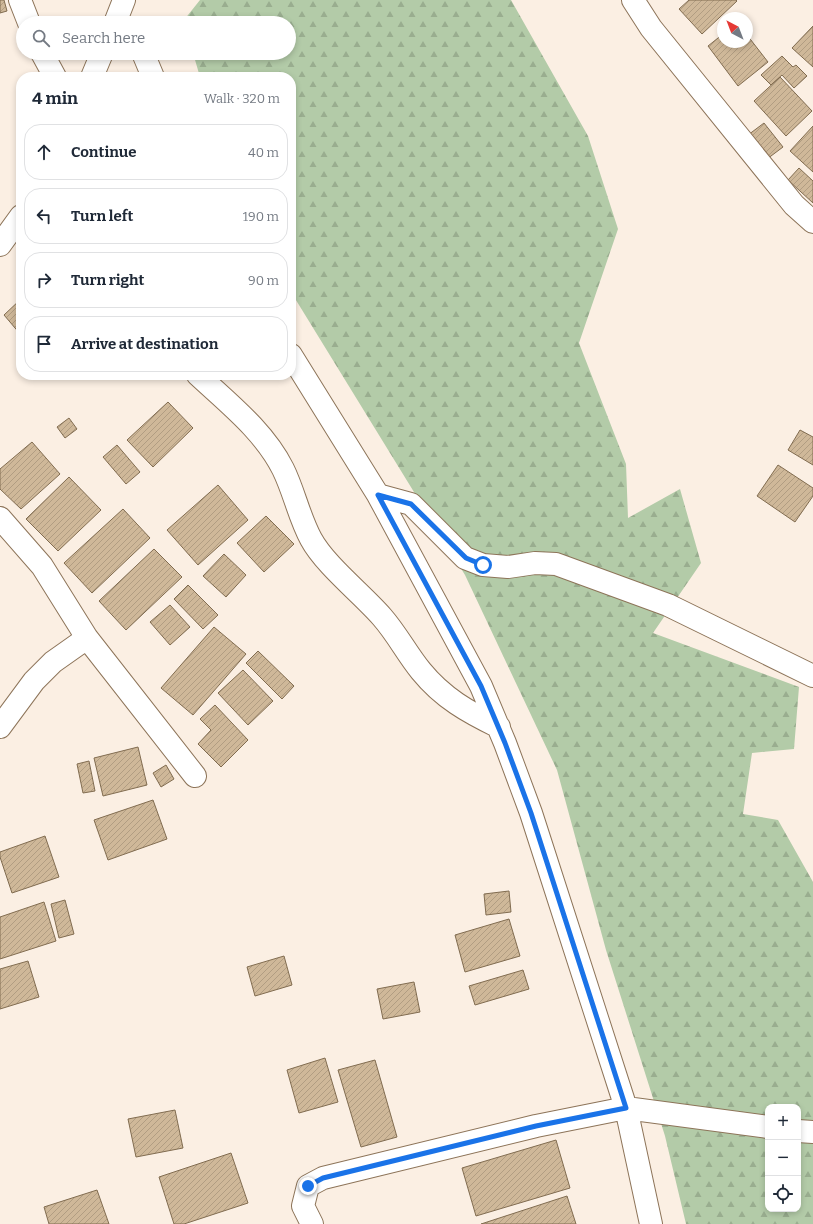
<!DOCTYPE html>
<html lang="en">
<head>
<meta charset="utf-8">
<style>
	:root { --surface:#fff; --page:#f6f6f7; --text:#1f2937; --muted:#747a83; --line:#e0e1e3 }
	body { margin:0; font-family:Bitter,serif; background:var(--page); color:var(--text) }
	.controls { position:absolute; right:12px; bottom:12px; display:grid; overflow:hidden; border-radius:8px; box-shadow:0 2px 6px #0003 }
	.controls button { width:36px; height:36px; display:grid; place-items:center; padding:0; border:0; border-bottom:1px solid var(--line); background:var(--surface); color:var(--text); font:20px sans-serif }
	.compass { position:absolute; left:717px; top:12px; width:36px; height:36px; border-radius:50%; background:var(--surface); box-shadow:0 2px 6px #0003; rotate:318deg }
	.stop { position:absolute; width:12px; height:12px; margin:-9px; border:3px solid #1a73e8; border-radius:50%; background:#fff }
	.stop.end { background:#1a73e8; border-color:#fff; box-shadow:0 1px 4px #0008 }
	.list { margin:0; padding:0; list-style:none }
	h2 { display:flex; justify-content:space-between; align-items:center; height:52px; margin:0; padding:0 16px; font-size:17px }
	h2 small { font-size:13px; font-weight:400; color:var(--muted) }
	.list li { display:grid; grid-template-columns:26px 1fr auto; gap:12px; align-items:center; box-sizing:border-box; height:56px; margin:0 8px 8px; padding:0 8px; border:1px solid var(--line); border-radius:16px }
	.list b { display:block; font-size:15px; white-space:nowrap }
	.list em { font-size:13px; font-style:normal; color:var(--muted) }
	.icon { flex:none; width:22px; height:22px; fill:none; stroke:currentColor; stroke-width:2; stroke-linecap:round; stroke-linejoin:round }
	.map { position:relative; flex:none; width:813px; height:1224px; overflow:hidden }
	.search { position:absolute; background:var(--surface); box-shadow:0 2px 6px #0003; left:16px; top:16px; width:280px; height:44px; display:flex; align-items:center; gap:10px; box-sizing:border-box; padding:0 14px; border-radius:22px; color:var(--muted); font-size:15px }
	.panel { position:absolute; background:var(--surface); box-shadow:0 2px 6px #0003; left:16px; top:72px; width:280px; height:308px; border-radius:16px }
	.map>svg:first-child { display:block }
	.forest { fill:url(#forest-firs); fill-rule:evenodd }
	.building { fill:url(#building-hatch); stroke:#816c50 }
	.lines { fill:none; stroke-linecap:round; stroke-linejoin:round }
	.minor-casing { stroke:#8d7459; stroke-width:24 }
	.minor { stroke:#fff; stroke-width:22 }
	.route { stroke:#1a73e8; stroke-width:5 }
</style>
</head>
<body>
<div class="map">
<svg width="813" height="1224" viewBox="0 0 813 1224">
	<defs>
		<pattern id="forest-firs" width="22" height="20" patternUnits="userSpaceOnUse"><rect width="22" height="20" fill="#b3cba8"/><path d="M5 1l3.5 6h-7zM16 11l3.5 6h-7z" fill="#99ad8f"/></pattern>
		<pattern id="building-hatch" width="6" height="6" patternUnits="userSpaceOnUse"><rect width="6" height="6" fill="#cfb899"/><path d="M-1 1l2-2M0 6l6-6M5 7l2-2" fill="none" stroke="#b19d82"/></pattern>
	</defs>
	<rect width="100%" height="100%" fill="#fbefe3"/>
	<path class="forest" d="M200,0h311l77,136 30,93 -39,114 47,121 2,54 52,-29 21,74 -48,70 146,54 -5,62 -42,4 -9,61 35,6 35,62v342h-127l-21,-88 -59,-186 -49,-180 -92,-195 -174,-283v-215h-91l-7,-24h96v-30h-104l-1,-3zM768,1107h30v102h-30z"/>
	<path class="building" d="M0,0h4l3,11 -7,2z
		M689,0h47l1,1 -35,33 -23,-25z
		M813,26v41l-21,-19z
		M723,34v8h24v-7l21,27 -30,24 -30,-40z
		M782,56l11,11 3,-2 11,11 -13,12 -12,-13 -11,10 -10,-10z
		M780,77l32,34 -26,25 -32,-35z
		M764,123l19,24 -16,12 -19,-24z
		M813,126v46l-23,-21z
		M799,168l14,13v22l-25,-23z
		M21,299v36l-17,-20z
		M168,402l25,26 -40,39 -26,-27z
		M69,418l8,11 -12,9 -8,-11z
		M800,430l13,7v28l-25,-15z
		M32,442l28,32 -39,35 -21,-20v-20z
		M117,445l23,27 -14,12 -23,-27z
		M778,465l35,23v8l-18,26 -38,-26z
		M69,477l32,33 -43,41 -32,-32z
		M218,485l30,35 -50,45 -31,-35z
		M123,509l27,29 -58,55 -28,-30z
		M266,516l28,28 -30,28 -27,-29z
		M154,549l28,28 -56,53 -27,-29z
		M224,554l22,21 -20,22 -23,-21z
		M188,585l30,30 -15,14 -29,-30z
		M170,605l20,22 -20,18 -20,-23z
		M214,627l32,27 -53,61 -32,-27z
		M258,651l36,35 -12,13 -36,-36z
		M243,670l30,31 -25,24 -30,-32z
		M215,705l33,35 -27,27 -23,-23 13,-14 -11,-11z
		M138,747l9,38 -44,11 -9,-38z
		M89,761l6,30 -12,2 -6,-29z
		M166,765l8,14 -13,8 -8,-14z
		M153,800l14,39 -59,21 -14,-40z
		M45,836l14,41 -47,16 -12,-36v-5z
		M509,891l2,21 -25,3 -2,-21z
		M65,900l9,34 -15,4 -8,-34z
		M44,902l12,39 -56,18v-42z
		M509,919l11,37 -55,16 -10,-37z
		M284,956l8,29 -37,11 -8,-29z
		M28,961l11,36 -39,12v-40z
		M523,970l6,19 -54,16 -6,-19z
		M414,982l6,30 -37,7 -6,-30z
		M325,1058l13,44 -39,11 -12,-43z
		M375,1060l22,77 -36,10 -23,-77z
		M175,1110l8,38 -47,9 -8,-38z
		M556,1140l14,48 -94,28 -14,-48z
		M231,1153l17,50 -64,21h-10l-15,-47z
		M97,1190l12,34h-60l-5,-17z
		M567,1196l9,28h-95z"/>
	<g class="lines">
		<g class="minor-casing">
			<path id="minor" d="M20,0l9,23
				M633,0l18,28 143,177 19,17
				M115,23l9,-23
				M42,53l13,24
				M143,53l10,24
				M92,77l10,-24
				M0,245l21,-29
				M291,355l87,140 103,191 24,57 26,70 95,295 25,116
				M198,375c30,28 66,56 85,94 11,22 16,48 28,70 14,26 51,55 71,78 15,17 25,37 39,54 22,27 47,41 78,56
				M378,495l33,9 54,54 18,7 25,2 27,-4 21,1 112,41 145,71
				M0,518l42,48 45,72 108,138
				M0,727l34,-46 19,-19 34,-24
				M798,1131l15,1
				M312,1224l-9,-18 5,-20 15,-8 213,-52 90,-18 142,19"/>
		</g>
		<use href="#minor" class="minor"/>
	</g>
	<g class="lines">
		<path class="route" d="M308,1186l15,-8 213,-52 90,-18 -95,-295 -26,-70 -24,-57 -103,-191 33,9 55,54 17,7"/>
	</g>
</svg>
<div class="controls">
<button>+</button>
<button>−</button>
<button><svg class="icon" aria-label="locate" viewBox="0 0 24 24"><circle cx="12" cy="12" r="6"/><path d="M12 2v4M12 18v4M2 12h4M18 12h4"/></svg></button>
</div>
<svg class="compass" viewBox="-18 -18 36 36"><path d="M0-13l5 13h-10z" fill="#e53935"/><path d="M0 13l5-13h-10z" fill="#747a83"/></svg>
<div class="stop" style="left:483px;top:565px"></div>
<div class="stop end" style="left:308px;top:1186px"></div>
<div class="search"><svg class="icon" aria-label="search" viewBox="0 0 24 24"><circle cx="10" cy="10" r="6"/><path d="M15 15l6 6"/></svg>Search here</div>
<section class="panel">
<h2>4 min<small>Walk · 320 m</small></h2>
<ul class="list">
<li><svg class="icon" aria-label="ahead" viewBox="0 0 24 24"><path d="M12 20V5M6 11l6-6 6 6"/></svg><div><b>Continue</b></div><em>40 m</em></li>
<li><svg class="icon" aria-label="left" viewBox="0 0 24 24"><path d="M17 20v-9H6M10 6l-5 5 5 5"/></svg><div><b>Turn left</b></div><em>190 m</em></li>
<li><svg class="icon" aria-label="right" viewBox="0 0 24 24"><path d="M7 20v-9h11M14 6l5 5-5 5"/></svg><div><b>Turn right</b></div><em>90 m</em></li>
<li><svg class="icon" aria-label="arrive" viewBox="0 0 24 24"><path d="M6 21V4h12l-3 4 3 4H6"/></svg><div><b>Arrive at destination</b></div></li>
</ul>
</section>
</div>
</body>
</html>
